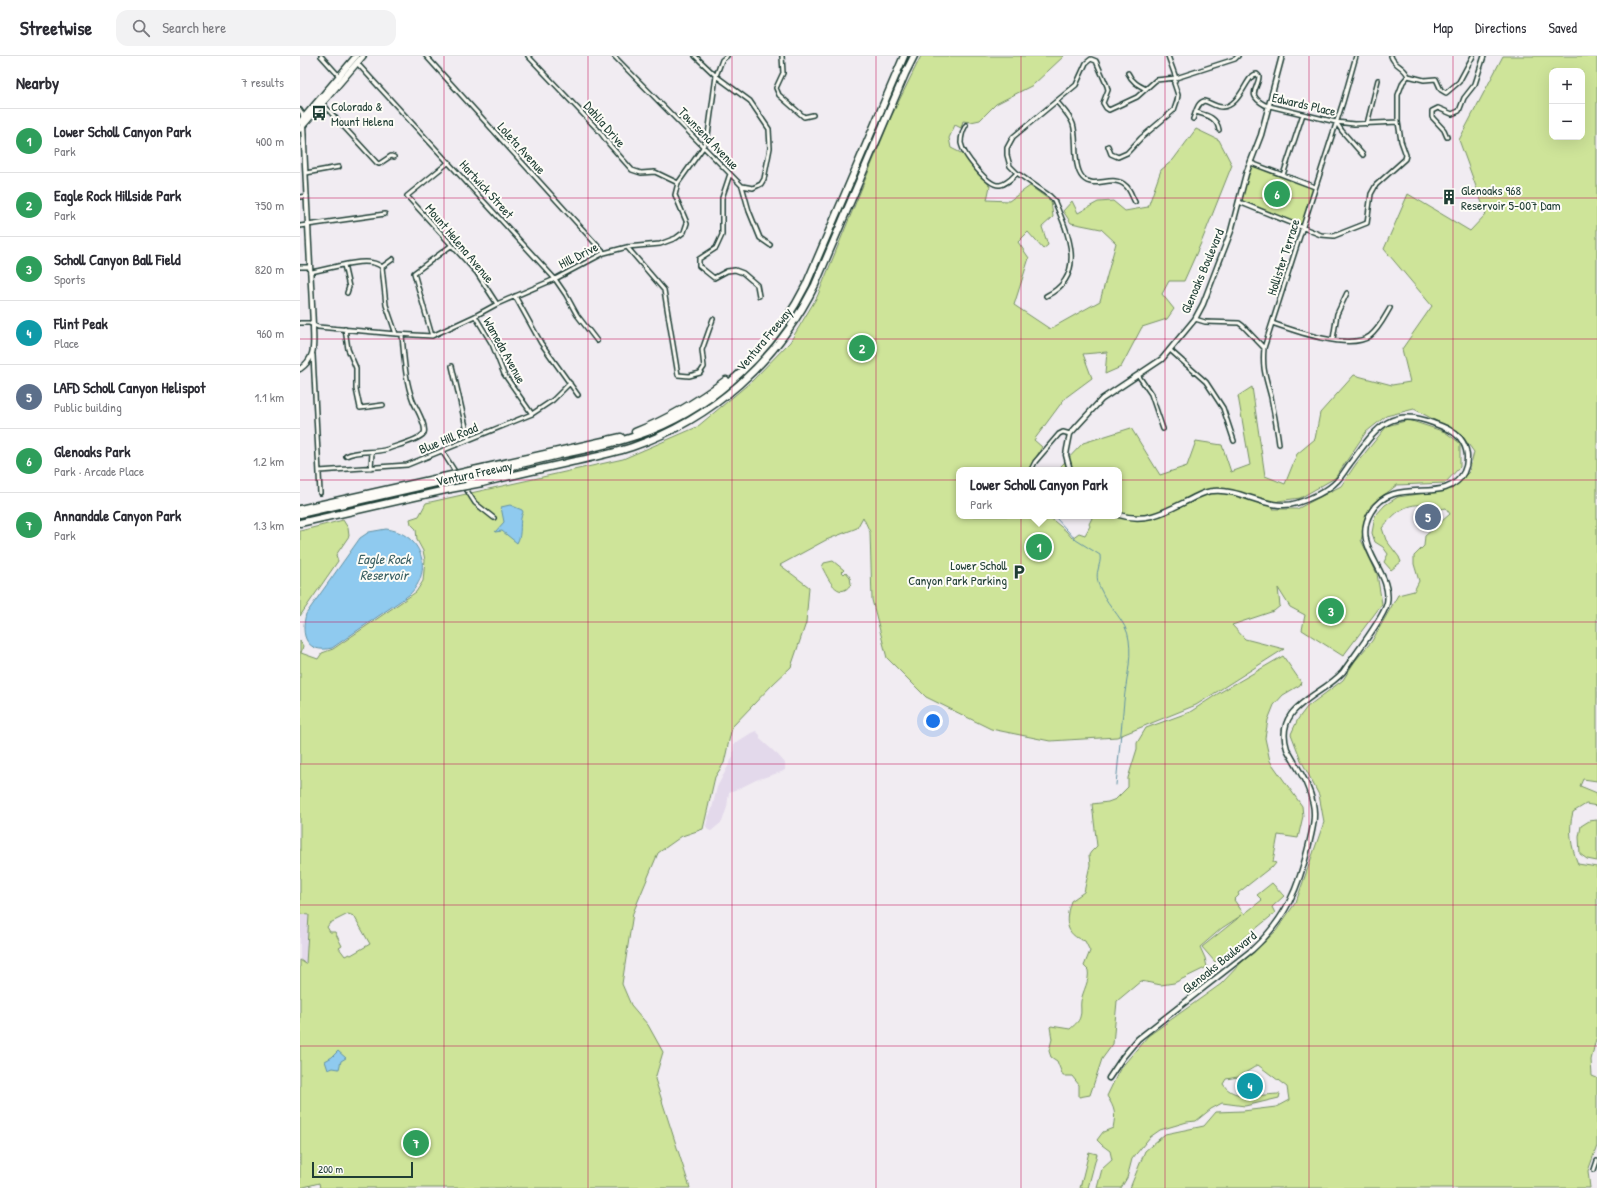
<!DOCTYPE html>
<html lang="en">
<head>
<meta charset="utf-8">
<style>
	:root { --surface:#fff; --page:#f2f2f3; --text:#2b2b33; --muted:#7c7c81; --line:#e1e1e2; --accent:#db2777 }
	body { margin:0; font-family:"Patrick Hand",sans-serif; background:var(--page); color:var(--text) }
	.controls { position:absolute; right:12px; top:12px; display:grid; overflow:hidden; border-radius:8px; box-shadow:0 4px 16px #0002 }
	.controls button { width:36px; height:36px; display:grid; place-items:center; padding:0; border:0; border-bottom:1px solid var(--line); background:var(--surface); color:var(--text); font:20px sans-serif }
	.scale { position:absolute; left:12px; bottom:10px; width:101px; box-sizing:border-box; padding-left:4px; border:2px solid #1f3d34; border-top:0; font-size:11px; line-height:14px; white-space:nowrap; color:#1f3d34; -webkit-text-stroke:3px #fdfcf7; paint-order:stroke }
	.you { position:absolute; left:633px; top:665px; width:14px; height:14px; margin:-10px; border:3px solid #fff; border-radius:50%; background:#1a73e8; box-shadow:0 0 0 6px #1a73e833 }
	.badge { display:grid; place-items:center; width:26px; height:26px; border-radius:50%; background:var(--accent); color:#fff; font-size:13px; font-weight:700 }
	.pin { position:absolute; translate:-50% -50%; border:2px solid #fff; box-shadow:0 1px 4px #0006 }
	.popup { position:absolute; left:656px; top:411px; width:166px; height:52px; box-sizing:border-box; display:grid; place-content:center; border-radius:8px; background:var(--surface); filter:drop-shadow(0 1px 3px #0005); font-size:13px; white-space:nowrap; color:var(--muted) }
	.popup b { font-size:15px; color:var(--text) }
	.popup::after { content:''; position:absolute; left:50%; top:100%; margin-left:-8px; border:8px solid transparent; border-top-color:var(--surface) }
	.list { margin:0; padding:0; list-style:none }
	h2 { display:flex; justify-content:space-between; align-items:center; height:52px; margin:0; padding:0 16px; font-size:17px }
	h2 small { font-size:13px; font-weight:400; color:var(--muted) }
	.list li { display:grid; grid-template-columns:26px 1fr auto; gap:12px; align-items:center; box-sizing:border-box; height:64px; padding:0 16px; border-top:1px solid var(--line) }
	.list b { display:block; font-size:15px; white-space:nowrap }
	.list p { margin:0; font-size:13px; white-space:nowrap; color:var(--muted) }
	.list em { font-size:13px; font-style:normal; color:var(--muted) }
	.icon { flex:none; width:22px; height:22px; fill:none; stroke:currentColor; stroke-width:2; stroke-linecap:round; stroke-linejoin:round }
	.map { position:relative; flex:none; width:1297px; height:1132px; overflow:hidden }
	header { display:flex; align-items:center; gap:24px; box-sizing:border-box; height:56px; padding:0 20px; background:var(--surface); border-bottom:1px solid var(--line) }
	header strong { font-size:19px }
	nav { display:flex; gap:22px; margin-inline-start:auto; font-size:14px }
	.search { width:280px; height:36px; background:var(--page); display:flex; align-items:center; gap:10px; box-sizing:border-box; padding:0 14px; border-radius:12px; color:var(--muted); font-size:15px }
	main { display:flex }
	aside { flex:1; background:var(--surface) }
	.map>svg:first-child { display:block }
	.built { fill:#e3d9eb }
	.green { fill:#cee499; stroke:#769066; fill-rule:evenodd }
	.water { fill:#8fcaef; stroke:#6292a4 }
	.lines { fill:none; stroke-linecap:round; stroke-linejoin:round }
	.stream { stroke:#6292a4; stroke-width:1 }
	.minor-casing { stroke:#1f3d34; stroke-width:6 }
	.tertiary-casing { stroke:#1f3d34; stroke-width:7 }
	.primary-casing { stroke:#1f3d34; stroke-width:8 }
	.motorway-casing { stroke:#1f3d34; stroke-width:9 }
	.minor { stroke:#fdfcf7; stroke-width:3 }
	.tertiary { stroke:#fdfcf7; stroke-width:4 }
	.primary { stroke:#fdfcf7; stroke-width:5 }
	.motorway { stroke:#fdfcf7; stroke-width:6 }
	.motorway-bridge-casing { stroke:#1f3d34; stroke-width:9; stroke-linecap:butt }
	.motorway-bridge { stroke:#fdfcf7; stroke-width:6 }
	.grid { fill:none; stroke:#c2185b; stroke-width:1; stroke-opacity:0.55 }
	.labels { text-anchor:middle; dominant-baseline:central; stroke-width:4; stroke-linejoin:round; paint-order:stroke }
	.street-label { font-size:13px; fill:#1f3d34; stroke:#fdfcf7 }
	.poi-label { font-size:13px; fill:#1f3d34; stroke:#fdfcf7; text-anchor:start }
	.water-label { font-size:14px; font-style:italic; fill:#3b6063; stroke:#fdfcf7 }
</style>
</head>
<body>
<header>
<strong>Streetwise</strong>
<div class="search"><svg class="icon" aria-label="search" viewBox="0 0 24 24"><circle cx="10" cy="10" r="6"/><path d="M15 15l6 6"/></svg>Search here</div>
<nav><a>Map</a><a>Directions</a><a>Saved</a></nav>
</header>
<main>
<aside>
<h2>Nearby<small>7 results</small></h2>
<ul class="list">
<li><span class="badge" style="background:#2e9e5b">1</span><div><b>Lower Scholl Canyon Park</b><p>Park</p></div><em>400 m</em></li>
<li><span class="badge" style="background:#2e9e5b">2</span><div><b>Eagle Rock Hillside Park</b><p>Park</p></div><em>750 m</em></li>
<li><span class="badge" style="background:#2e9e5b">3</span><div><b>Scholl Canyon Ball Field</b><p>Sports</p></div><em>820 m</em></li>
<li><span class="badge" style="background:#0f9aa8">4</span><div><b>Flint Peak</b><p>Place</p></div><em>960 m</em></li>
<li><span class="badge" style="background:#5c6f8a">5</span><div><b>LAFD Scholl Canyon Helispot</b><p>Public building</p></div><em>1.1 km</em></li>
<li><span class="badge" style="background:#2e9e5b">6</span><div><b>Glenoaks Park</b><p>Park · Arcade Place</p></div><em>1.2 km</em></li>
<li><span class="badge" style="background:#2e9e5b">7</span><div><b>Annandale Canyon Park</b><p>Park</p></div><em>1.3 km</em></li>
</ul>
</aside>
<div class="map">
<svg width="1297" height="1132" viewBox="0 0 1297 1132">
	<rect width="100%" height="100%" fill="#f1ecf2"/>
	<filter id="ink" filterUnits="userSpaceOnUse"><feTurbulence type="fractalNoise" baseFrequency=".025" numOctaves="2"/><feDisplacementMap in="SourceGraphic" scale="8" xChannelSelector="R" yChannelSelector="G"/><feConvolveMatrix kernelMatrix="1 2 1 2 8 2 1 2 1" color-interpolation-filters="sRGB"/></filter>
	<g filter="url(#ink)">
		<path class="built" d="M456,675l4,4v4l18,16 7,8v7l-4,2 -25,8 -18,9 -9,3 -2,15 -5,15 -11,9 -3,-1 -2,-4 2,-8 4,-9 5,-22 16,-30 1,-13 17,-11z
			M0,858l9,1 -3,49 -6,-4z"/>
		<path class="green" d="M621,0h143l-31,29 -37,19 -16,16 -9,2 -8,-1 -2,7 -6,-3 -6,13 2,10 12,6 27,32 -3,14 22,1 21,-15 21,15 2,16 -11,10 6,18 -5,4 -15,-17 -10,10 11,16 -15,47 36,24 50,-28 16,-58 -15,-14 -30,-6 -8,-12 9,-10 6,12 20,-11 15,-1 12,10 23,-4 13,-37 12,-10 23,-31 23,11 13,25 -31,78 -17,38h-15l-7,13 12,15 -7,10 -25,8 -21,40 -16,7 2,-22 -24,2 9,24 -27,20 -31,42 8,7 -13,23h-70v46h89l18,15 6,7 7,-5 6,2 5,-9 -1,-2 3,-6 -2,-2h29v-46h-57l-1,-4 22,-23 48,-15 29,47 27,-9 9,-25 26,4 9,27 19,-7 -12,-69 14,-9 13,89 20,8 12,-30 18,-15 5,-26 34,-38 38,10 18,-3 -8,-33 30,-43 -48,-57 24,-55 62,37 16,-17 -27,-74 44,-84h94v725l-14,-2 -3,7 17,7v13l-11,-2 -13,8c-5,18 -2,35 5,52l19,3v171l-1,1 -5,21 1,16 5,2v68l-9,25 2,17h-460l15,-37 20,-17 39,-8 12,-14 27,-1 33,-4 13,-7 -2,-13 -29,-22 -20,12 -12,2 -3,5c11,18 40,10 57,10l-1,4 -34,8 -23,-3 -11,6 -15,12 -9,1 -27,8 -10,7 -18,22 -5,19 -6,10h-24l5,-19 10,-9 -2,-9 -8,-6 -5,-5 6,-8 10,-4c3,-15 2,-19 -6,-32l13,-27 28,-33 73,-52 20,-21 35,-32 20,-29 28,-80 -5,-27 -18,-35 -10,-26 7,-15 9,-12 36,-27 12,-19 17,-20 26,-46 16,-4 5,-10 -5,-17v-8l10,-10 1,-10 25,-22 -4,-6c-7,2 -11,0 -18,-2 -22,-5 -33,7 -46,22l4,12 13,17 2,5 -10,8 -7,-8 4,-8 -5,-7 -8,-5 -3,-9 3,-17 10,-11 13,-8 54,-8 17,-17 5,-20 -13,-18 -47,-25 -28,7 -20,16 -31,46 -35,20 -22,3 -5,8h24l44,-23 15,-22 31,-38 22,-6 36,12 15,11v24l-15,16 -48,2 -26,20 -10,35 16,34 5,30 -39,52 -41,-26 3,-15 -15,-8 -12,-19 2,18 -6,5 -42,14 13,14 39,10 -88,56 -79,32 -67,4 -59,-12 -65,-32 -39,-39 -15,-58 -2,-68 -7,-15 -6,11 -31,12 -46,25 29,22 -3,36 -15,44 -18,17 -41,43 -8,36 -9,14 -12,52 -21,7 -24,17 -25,60 -11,71 9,21 17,20 15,27 -8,27 35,109h-370l-1,-5 -19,5v-228l6,4 3,-49 -9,-1v-273l3,5 -2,7 17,6 4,-6 11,-4 83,-57 7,-11 2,-21 -2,-9 -6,-11 -1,-11 -5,-5 -1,-5 9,-3 7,-13 197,-44 74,-32 55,-46 38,-39 27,-45 74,-180zM1252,15h30v66h-30zM48,858l6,2 16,28 -19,11 -2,-1 -4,2 -6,-8 3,-2 -7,-14h-5l-3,-5 3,-4z
			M951,107l64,24 -13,41 -63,-26z
			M43,464l5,8 1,8 -13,19 2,6 -38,55v-85z
			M533,505l11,9 -2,2 2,2 2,-2 4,5 1,7c-13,19 -24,-8 -29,-17l2,-4z
			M983,600l18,26 -1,3 -17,10 -9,10 -6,15 -3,18 5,23 32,45 1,10 -5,22 -20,-3 -5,27 3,1 -4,5 -1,-1 -33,26 1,2 -5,5 10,14 18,-14 -5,-5 15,-12 12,13 -12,11 3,6 -60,49 -13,-15 40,-32 -20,13 -22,19 5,11 2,9 -33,16 -13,2 -20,-4 -24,20 -4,43 -11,15 -12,36 -11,2v-12l-7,-9h-9l-6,-15 -6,-4 -2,-6 3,-12 -2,-12 1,-1 19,3c3,-3 9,-7 10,-12 2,-5 0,-11 1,-16 2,-11 9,-20 7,-31l-4,-4 6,-15 -5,-10c-21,-6 -20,-22 -14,-40l13,-9 6,-27 -1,-10 2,-3 6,-6 -5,-42 16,-2 8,-3 12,-12v-9l9,-29v-6l9,-15 44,-16 29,-19z
			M1297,764v41l-10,-2 -7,-5 -1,-17 2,-11 8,-5z
			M789,1096l8,2 -9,34h-8z"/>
		<path class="water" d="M210,449l12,5 1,2c-5,10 0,21 -6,31l-15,-12 -7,1 9,-10 -3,-15z
			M86,473c35,4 49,41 23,66l-77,53c-25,6 -32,-12 -26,-34l54,-76 9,-6z
			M38,995l8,7 -5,3 -2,8 -6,-1 -5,2 -3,-9 7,-4z"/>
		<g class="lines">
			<path class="stream" d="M756,460v2l20,22 24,15c1,6 -1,9 -2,15 -2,6 0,15 3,20 7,17 26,31 28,50 3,21 -3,40 -5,61 -3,28 -5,56 -8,84"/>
			<g class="minor-casing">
				<path id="minor" d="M21,0l19,21
					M126,0l178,197
					M228,0l72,76 9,12 23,26 9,3 14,-1 23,11
					M314,0l128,130 7,25 11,27 10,7
					M395,0l21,20 34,25 19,28 1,19 -6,31 -3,5 -8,4 -11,-2
					M482,0l1,17 -7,15 3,7 25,22 9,-2
					M1091,0c3,10 13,10 17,20
					M57,7l198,216 11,16 11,20 20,26
					M828,17c4,9 10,12 18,16
					M1108,20l16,4 12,-1 5,11 5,3 13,-11 14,-26
					M21,46l56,61 2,1 12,-8 3,1
					M757,46c5,6 13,14 16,22 5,15 -1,42 10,54 12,12 30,-5 43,8 4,3 6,11 9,16
					M0,54l2,3 1,5
					M896,56c10,3 21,5 23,18
					M893,63c3,-7 4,-16 11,-18 6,1 11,6 18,6 19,0 24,-33 35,-33l2,2c0,13 -14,18 6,29l71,17 18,2 44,-2
					M1036,66l6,9 21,24
					M1067,68l11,-44
					M666,69c-3,5 -5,12 -5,18 2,11 27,44 39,42 7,-1 12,-7 17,-12
					M1147,81l-3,-7 -12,-13v-6l6,-3 14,6 7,-3 5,-13 11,-14 9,-28
					M808,90l3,8 7,3 9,-4 14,-15 33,-28 3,-9 1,-6 -4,-12 2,-5 -8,-22
					M149,106l-42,34 70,77 20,31
					M951,107l64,24
					M6,117l33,-6
					M430,118l-8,24v37l-6,13 -17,11v7l15,12 13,-7 8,-1 8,3 14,12 2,11
					M983,119l20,-61
					M0,141l7,-1
					M939,146l82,33 13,1 33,-13 4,-29 5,-9 29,-26 1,-4 -5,-14 -3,-19v-27l5,-13 5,-6
					M0,170l85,-12
					M327,191l37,43 14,85 11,1 11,-3 4,-6 -2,-17 11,-31
					M44,209l5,22 -2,6
					M0,211h10
					M82,211l4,38 10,29
					M10,216c19,-2 57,-18 72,-5l11,-8
					M215,240l26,47 37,52
					M746,240c42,-20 22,-64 8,-96l-4,-4 -33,-23 -7,-7 -3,-11v-7l6,-11 63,-52 10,-22 5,-4 5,2 11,25 1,4 -5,13 3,5 3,2 28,-13 19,-17 20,-2 59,-19 3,-3
					M175,260l17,28 12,30 28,40
					M895,263l10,3 34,1 4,3 21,22
					M0,267h9l9,4 78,7 36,2 43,-20 22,-12 58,-25 49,-26 23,-6 33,-3 16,-6 8,-6 3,-9 -12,-28 3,-12 24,-34 6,-14 8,-59 6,-16 5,-4
					M972,267c23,8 78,28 98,13 9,-7 14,-18 20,-28
					M45,273l3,20 8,19v21l4,19 23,-3
					M132,280l-18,-63 38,-28
					M1033,283l4,-25 10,-21
					M870,294l36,32 17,26 11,33
					M13,299l7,138
					M152,310l17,74
					M838,319l13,19 12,35
					M979,388c-2,-16 -5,-31 -8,-47 -5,-20 -9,-27 -7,-49l79,-246 13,-46
					M142,395l14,22
					M46,400c13,-7 28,-2 42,-7 7,-3 32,-9 36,-16 3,-7 -8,-25 -11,-32 -8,-21 -9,-44 -11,-66
					M71,412l1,-16
					M731,414l4,-8 24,-28 4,-2 7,2
					M19,415l88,-6 125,-51 21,-14 17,-17
					M159,422l16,25 19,15
					M1294,1114l3,-9"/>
			</g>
			<g class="tertiary-casing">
				<path id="tertiary" d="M0,313c17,-12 13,-25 13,-44l-10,-200
					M770,414l-4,-15 1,-6 3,-15 8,-9 24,-26 60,-40 33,-40 8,-15 28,-73 15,-57 15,-39 21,-79
					M809,1022l14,-21 15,-18 114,-89c34,-31 47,-63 57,-106 3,-13 7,-27 4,-40 -4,-21 -16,-36 -26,-55 -14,-43 34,-52 56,-77 10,-15 41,-54 44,-69 6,-32 -37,-56 -16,-91 23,-39 75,-4 93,-40 5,-11 4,-24 -4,-34 -7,-8 -17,-11 -27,-15 -43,-17 -57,6 -81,38 -5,6 -9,14 -15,20 -9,10 -27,18 -40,22 -28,9 -56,-15 -84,-12 -7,0 -14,4 -20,7 -25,12 -45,26 -74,17"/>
			</g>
			<g class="primary-casing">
				<path id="primary" d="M0,66l56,-66
					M0,73l63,-73"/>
			</g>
			<g class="motorway-casing">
				<path id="motorway" d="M335,376c33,-13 63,-31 91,-52
					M169,415l152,-34
					M171,419c29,-6 59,-13 88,-20 31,-6 62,-13 91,-24 68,-27 124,-82 156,-146l98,-229
					M180,423l27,-7
					M182,427c31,-8 63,-15 94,-22 19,-4 38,-8 56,-14 81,-28 145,-86 183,-162l90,-211 9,-18
					M0,453l143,-32
					M0,458l145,-33
					M0,467l150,-34"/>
			</g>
			<use href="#minor" class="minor"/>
			<use href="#tertiary" class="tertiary"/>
			<use href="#primary" class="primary"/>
			<use href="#motorway" class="motorway"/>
			<g class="motorway-bridge-casing">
				<path id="motorway-bridge" d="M143,421l26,-6
					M145,425l26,-6
					M168,425l12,-2
					M150,433l32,-6"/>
			</g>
			<use href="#motorway-bridge" class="motorway-bridge"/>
		</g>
	</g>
	<path class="grid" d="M144,0v1132M288,0v1132M432,0v1132M576,0v1132M721,0v1132M865,0v1132M1009,0v1132M1153,0v1132M0,142h1297M0,283h1297M0,424h1297M0,566h1297M0,708h1297M0,849h1297M0,990h1297"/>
	<defs>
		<g id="bus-bare" transform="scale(1.2)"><path d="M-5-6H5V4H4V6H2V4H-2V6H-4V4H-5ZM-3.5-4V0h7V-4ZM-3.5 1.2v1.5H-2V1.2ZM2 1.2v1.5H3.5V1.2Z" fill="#1f3d34" stroke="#fdfcf7" stroke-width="2.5" paint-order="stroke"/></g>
		<g id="building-bare" transform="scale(1.2)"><path d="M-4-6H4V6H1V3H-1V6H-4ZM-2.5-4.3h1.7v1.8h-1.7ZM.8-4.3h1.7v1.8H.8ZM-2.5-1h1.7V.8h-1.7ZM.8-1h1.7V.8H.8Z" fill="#1f3d34" stroke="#fdfcf7" stroke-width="2.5" paint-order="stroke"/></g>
		<g id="parking-bare" transform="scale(1.2)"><path d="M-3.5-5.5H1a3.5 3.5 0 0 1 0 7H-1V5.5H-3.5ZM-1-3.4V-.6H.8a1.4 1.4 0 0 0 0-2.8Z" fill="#1f3d34" stroke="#fdfcf7" stroke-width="2.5" paint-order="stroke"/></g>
	</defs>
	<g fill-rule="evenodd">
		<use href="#bus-bare" x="19" y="57"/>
		<use href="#building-bare" x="1149" y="141"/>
		<use href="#parking-bare" x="719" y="516"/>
	</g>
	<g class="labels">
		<g class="street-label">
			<text transform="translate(1004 48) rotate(13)">Edwards Place</text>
			<text transform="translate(305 68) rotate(49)">Dahlia Drive</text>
			<text transform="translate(409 82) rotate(46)">Townsend Avenue</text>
			<text transform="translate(222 92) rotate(48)">Loleta Avenue</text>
			<text transform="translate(187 133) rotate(48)">Hartwick Street</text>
			<text transform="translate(160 187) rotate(50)">Mount Helena Avenue</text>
			<text transform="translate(278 199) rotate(-27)">Hill Drive</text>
			<text transform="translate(983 201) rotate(-72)">Hollister Terrace</text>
			<text transform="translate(902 215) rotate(-67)">Glenoaks Boulevard</text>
			<text transform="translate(464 283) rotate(-50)">Ventura Freeway</text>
			<text transform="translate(205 294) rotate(61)">Wameda Avenue</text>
			<text transform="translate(148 382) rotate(-22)">Blue Hill Road</text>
			<text transform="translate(174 417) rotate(-12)">Ventura Freeway</text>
			<text transform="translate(919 906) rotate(-39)">Glenoaks Boulevard</text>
		</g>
		<g class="poi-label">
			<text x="31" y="50">Colorado &amp;<tspan x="31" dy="15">Mount Helena</tspan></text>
			<text x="1161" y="134">Glenoaks 968<tspan x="1161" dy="15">Reservoir 5-007 Dam</tspan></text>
			<text x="707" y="509" text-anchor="end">Lower Scholl<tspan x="707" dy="15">Canyon Park Parking</tspan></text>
		</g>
		<g class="water-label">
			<text x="84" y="502">Eagle Rock<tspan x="84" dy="16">Reservoir</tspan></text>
		</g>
	</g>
</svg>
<div class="controls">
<button>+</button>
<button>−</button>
</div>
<div class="scale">200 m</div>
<div class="you"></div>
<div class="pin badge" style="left:739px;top:491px;background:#2e9e5b">1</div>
<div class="popup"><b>Lower Scholl Canyon Park</b>Park</div>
<div class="pin badge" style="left:562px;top:292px;background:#2e9e5b">2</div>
<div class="pin badge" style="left:1031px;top:555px;background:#2e9e5b">3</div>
<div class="pin badge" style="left:950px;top:1030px;background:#0f9aa8">4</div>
<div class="pin badge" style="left:1128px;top:461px;background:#5c6f8a">5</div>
<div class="pin badge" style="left:977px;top:138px;background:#2e9e5b">6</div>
<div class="pin badge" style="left:116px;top:1087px;background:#2e9e5b">7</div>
</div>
</main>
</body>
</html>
